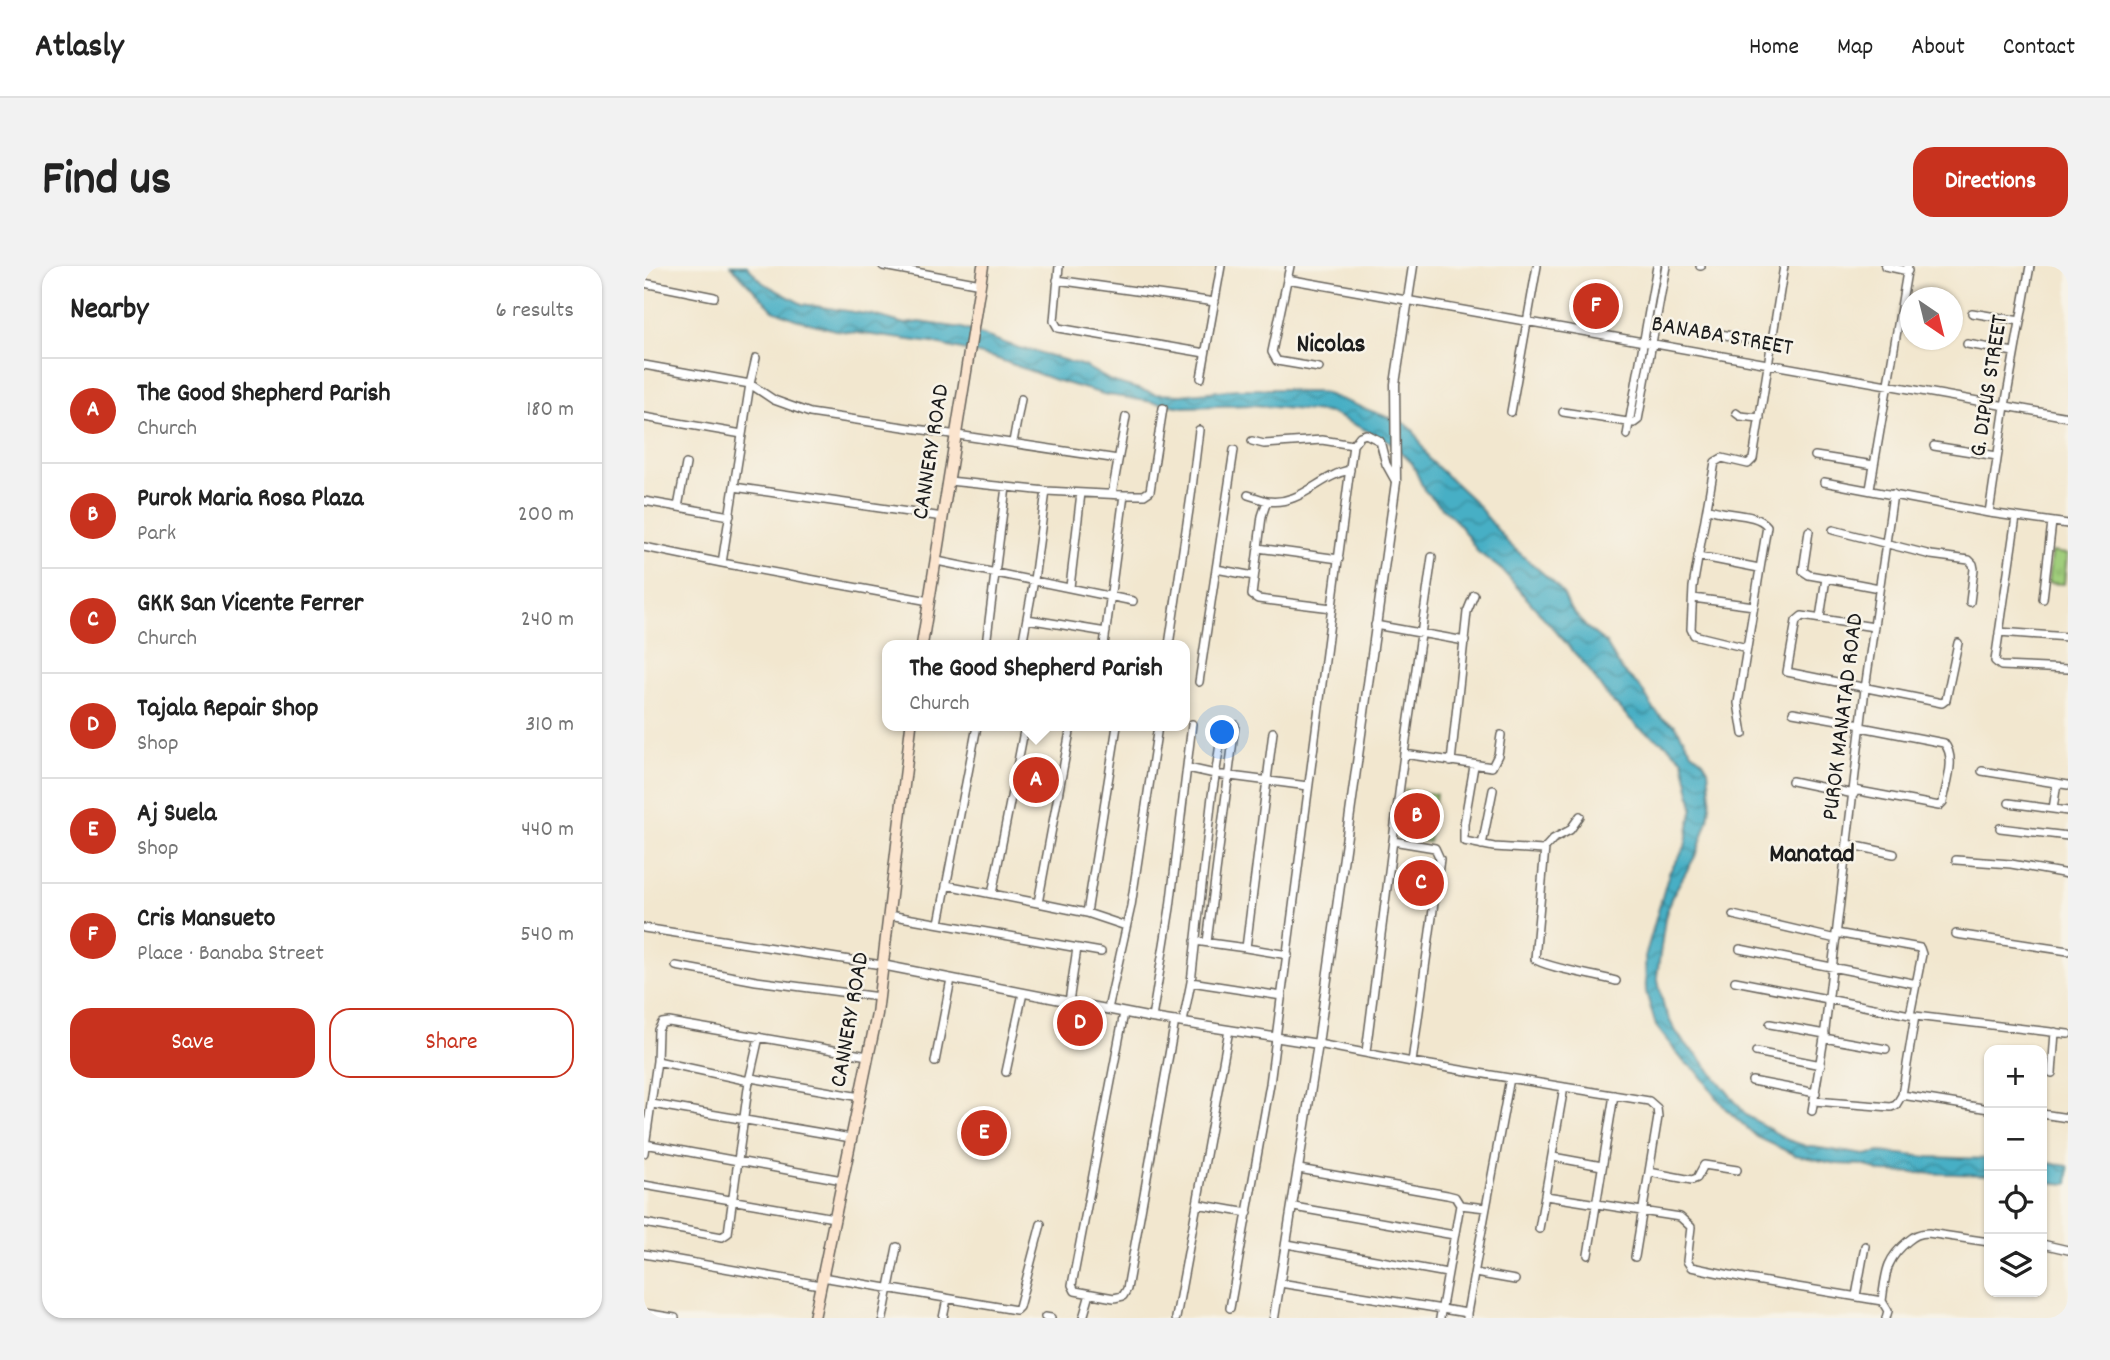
<!DOCTYPE html>
<html lang="en">
<head>
<meta charset="utf-8">
<style>
	:root { --surface:#fff; --page:#f2f2f2; --text:#222; --muted:#767676; --line:#e0e0e0; --accent:#c8321e }
	body { margin:0; font-family:Dekko,sans-serif; background:var(--page); color:var(--text) }
	.controls { position:absolute; right:21px; bottom:21px; display:grid; overflow:hidden; border-radius:14px; box-shadow:0 2px 5px #0004 }
	.controls button { width:63px; height:63px; display:grid; place-items:center; padding:0; border:0; border-bottom:2px solid var(--line); background:var(--surface); color:var(--text); font:35px sans-serif }
	.compass { position:absolute; left:1256px; top:21px; width:63px; height:63px; border-radius:50%; background:var(--surface); box-shadow:0 2px 5px #0004; rotate:145deg }
	.you { position:absolute; left:579px; top:467px; width:24px; height:24px; margin:-18px; border:5px solid #fff; border-radius:50%; background:#1a73e8; box-shadow:0 0 0 10px #1a73e833 }
	.badge { display:grid; place-items:center; width:46px; height:46px; border-radius:50%; background:var(--accent); color:#fff; font-size:23px; font-weight:700 }
	.pin { position:absolute; translate:-50% -50%; border:4px solid #fff; box-shadow:0 2px 7px #0006 }
	.popup { position:absolute; left:238px; top:374px; width:308px; height:91px; box-sizing:border-box; display:grid; place-content:center; border-radius:14px; background:var(--surface); filter:drop-shadow(0 2px 5px #0005); font-size:23px; white-space:nowrap; color:var(--muted) }
	.popup b { font-size:26px; color:var(--text) }
	.popup::after { content:''; position:absolute; left:50%; top:100%; margin-left:-14px; border:14px solid transparent; border-top-color:var(--surface) }
	.list { margin:0; padding:0; list-style:none }
	h2 { display:flex; justify-content:space-between; align-items:center; height:91px; margin:0; padding:0 28px; font-size:30px }
	h2 small { font-size:23px; font-weight:400; color:var(--muted) }
	.list li { display:grid; grid-template-columns:46px 1fr auto; gap:21px; align-items:center; box-sizing:border-box; height:105px; padding:0 28px; border-top:2px solid var(--line) }
	.list b { display:block; font-size:26px; white-space:nowrap }
	.list p { margin:0; font-size:23px; white-space:nowrap; color:var(--muted) }
	.list em { font-size:23px; font-style:normal; color:var(--muted) }
	.actions { display:flex; gap:14px; padding:21px 28px }
	.actions a { flex:1; padding:16px 0; border:2px solid var(--accent); border-radius:21px; text-align:center; font-size:24px; color:var(--accent) }
	.actions .main { background:var(--accent); color:#fff }
	.icon { flex:none; width:38px; height:38px; fill:none; stroke:currentColor; stroke-width:2; stroke-linecap:round; stroke-linejoin:round }
	.map { position:relative; flex:none; width:1424px; height:1052px; overflow:hidden; border-radius:21px }
	header { display:flex; align-items:center; gap:42px; box-sizing:border-box; height:98px; padding:0 35px; background:var(--surface); border-bottom:2px solid var(--line) }
	header strong { font-size:33px }
	nav { display:flex; gap:38px; margin-inline-start:auto; font-size:24px }
	.intro { display:flex; align-items:center; justify-content:space-between; box-sizing:border-box; height:168px; padding:0 42px }
	h1 { margin:0; font-size:49px }
	.button { padding:18px 32px; border-radius:21px; background:var(--accent); color:#fff; font-size:24px; font-weight:700 }
	main { display:flex; gap:42px; padding:0 42px }
	aside { flex:1; background:var(--surface); border-radius:21px; box-shadow:0 2px 5px #0004 }
	.map>svg:first-child { display:block }
	.grass { fill:url(#grass-tufts); stroke:#5e754c; stroke-width:2 }
	.park { fill:url(#park-dots); stroke:#5e754c; stroke-width:2 }
	.water { fill:url(#water-waves); stroke:#316670; stroke-width:2 }
	.lines { fill:none; stroke-linecap:round; stroke-linejoin:round }
	.minor-casing { stroke:#67635b; stroke-width:10 }
	.tertiary-casing { stroke:#67635b; stroke-width:11 }
	.secondary-casing { stroke:#67635b; stroke-width:13 }
	.minor { stroke:#fff; stroke-width:7 }
	.tertiary { stroke:#fff; stroke-width:8 }
	.secondary { stroke:#fbe5cf; stroke-width:10 }
	.labels { text-anchor:middle; dominant-baseline:central; stroke-width:5; stroke-linejoin:round; paint-order:stroke }
	.street-label { font-size:24px; fill:#1c1c1c; stroke:#f7f3e8 }
	.neighbourhood-label { font-size:26px; font-weight:bold; fill:#1c1c1c; stroke:#f7f3e8 }
</style>
</head>
<body>
<header>
<strong>Atlasly</strong>
<nav><a>Home</a><a>Map</a><a>About</a><a>Contact</a></nav>
</header>
<div class="intro"><h1>Find us</h1><a class="button">Directions</a></div>
<main>
<aside>
<h2>Nearby<small>6 results</small></h2>
<ul class="list">
<li><span class="badge">A</span><div><b>The Good Shepherd Parish</b><p>Church</p></div><em>180 m</em></li>
<li><span class="badge">B</span><div><b>Purok Maria Rosa Plaza</b><p>Park</p></div><em>200 m</em></li>
<li><span class="badge">C</span><div><b>GKK San Vicente Ferrer</b><p>Church</p></div><em>240 m</em></li>
<li><span class="badge">D</span><div><b>Tajala Repair Shop</b><p>Shop</p></div><em>310 m</em></li>
<li><span class="badge">E</span><div><b>Aj Suela</b><p>Shop</p></div><em>440 m</em></li>
<li><span class="badge">F</span><div><b>Cris Mansueto</b><p>Place · Banaba Street</p></div><em>540 m</em></li>
</ul>
<div class="actions"><a class="main">Save</a><a>Share</a></div>
</aside>
<div class="map">
<svg width="1424" height="1052" viewBox="0 0 1424 1052">
	<defs>
		<pattern id="grass-tufts" width="24" height="20" patternUnits="userSpaceOnUse" patternTransform="scale(1.75)"><rect width="24" height="20" fill="#a0ce7b"/><path d="M3 7l-1-3M5 7V3M7 7l1-3M15 17l-1-3M17 17v-4M19 17l1-3" fill="none" stroke="#89b06a"/></pattern>
		<pattern id="park-dots" width="8" height="8" patternUnits="userSpaceOnUse" patternTransform="scale(1.75)"><rect width="8" height="8" fill="#a0ce7b"/><path d="M2 2h.1M6 6h.1" fill="none" stroke="#89b06a" stroke-width="1.8" stroke-linecap="round"/></pattern>
		<pattern id="water-waves" width="16" height="10" patternUnits="userSpaceOnUse" patternTransform="scale(1.75)"><rect width="16" height="10" fill="#46afc5"/><path d="M0 5q4-4 8 0t8 0" fill="none" stroke="#3a8e9f"/></pattern>
	</defs>
	<rect width="100%" height="100%" fill="#f7f3e8"/>
	<filter id="ink" filterUnits="userSpaceOnUse"><feTurbulence type="fractalNoise" baseFrequency=".0143" numOctaves="2"/><feDisplacementMap in="SourceGraphic" scale="14" xChannelSelector="R" yChannelSelector="G"/><feConvolveMatrix kernelMatrix="1 2 1 2 8 2 1 2 1" color-interpolation-filters="sRGB"/></filter>
	<filter id="wash" filterUnits="userSpaceOnUse"><feTurbulence type="fractalNoise" baseFrequency=".00686" numOctaves="4" result="noise"/><feDisplacementMap in="SourceGraphic" scale="28" xChannelSelector="R" yChannelSelector="G"/><feGaussianBlur stdDeviation="1.57" result="paint"/><feColorMatrix in="noise" values="0 0 0 0 0 0 0 0 0 0 0 0 0 0 0 0 0 1.4 0 .05"/><feComposite in="paint" operator="in"/></filter>
	<g filter="url(#wash)">
		<rect width="100%" height="100%" fill="#f2e7cf"/>
		<path class="grass" d="M1407,286l16,2 -3,30 -16,-1z"/>
		<path class="park" d="M761,524l31,4 -7,48 -30,-5z"/>
		<path class="water" d="M87,0h16l16,17 39,21 71,11 32,9 14,-2 43,6 57,20 18,4 47,14 27,15 44,13 26,1 56,-6h49l13,3h22l85,32 7,6 17,30 44,41 35,43 44,38 11,13 5,12 17,20 20,16 15,26 19,18 13,21 9,10 13,7 17,27 11,9 5,8 3,29 -3,22 -11,33 -26,45 -6,20 -8,58 7,32 9,19 11,16 15,14 47,58 42,25 18,6 59,9 15,-3 48,5 61,2v16l-108,-3 -16,-7 -28,-1 -42,-9 -38,-18 -32,-29 -29,-38 -12,-8 -28,-36 -10,-34 -1,-35 24,-84 16,-26 8,-40 -10,-47 -15,-14 -30,-19 -30,-30 -21,-30 -85,-97 -24,-18 -19,-28 -35,-34 -12,-27 -23,-22 -59,-28 -76,-8 -71,2 -80,-13 -48,-14 -60,-22 -63,-15 -97,-13 -40,-11 -22,-9z
			M1398,896l26,4v18l-26,-2z"/>
	</g>
	<g filter="url(#ink)">
		<g class="lines">
			<g class="minor-casing">
				<path id="minor" d="M239,0l98,18
					M415,0l-5,55 4,7 147,25
					M646,0l-18,86 5,9 42,7
					M1056,0h1
					M1241,0l23,5
					M643,13l781,138
					M413,14l158,22
					M0,17l70,14
					M1328,47l48,8
					M1076,68l52,9
					M1323,78l47,8
					M112,92l-6,26 -28,179 207,38
					M0,99l106,19 24,16 36,13 308,46
					M557,112l20,-112
					M867,146l26,-146
					M919,146l71,11 4,-3 28,-154
					M1092,147l4,3 20,2
					M0,151l98,17
					M983,169l30,-169
					M608,175l12,3 58,-4 31,5
					M369,176l8,-43
					M1290,180l63,10
					M1171,190l59,9
					M305,215l97,10 78,4 -20,150
					M1180,216l165,31 79,11
					M90,221l209,30
					M1226,223l38,-223
					M468,228l14,-77
					M480,229h20l6,-4 13,-83
					M604,229l19,6
					M0,235l86,15
					M34,241l8,-43
					M1063,242c16,8 50,4 60,18l-29,177 5,31
					M1345,247l16,-107 25,-140
					M1372,251l-21,144 6,5 67,3
					M1189,264l98,25 38,5 4,4 1,5 -4,33
					M1165,265l-6,40 6,4 17,3
					M0,281l78,16
					M614,282l81,11
					M1054,290l61,12
					M293,295l196,40
					M572,303l38,7
					M426,321l11,-94
					M1049,332l61,8
					M1399,333l9,-77
					M688,342l-74,-9 -6,-4 10,-79 5,-15c34,5 53,-26 83,-31
					M1176,352l6,-40 53,10
					M383,353l79,13
					M731,359l90,16
					M1230,361l-72,-11 -6,5 -9,51 155,31 4,-3 12,-57
					M1355,366l69,5
					M342,379l20,-158
					M378,379l12,-65 12,-89
					M525,379l22,-149 8,-66
					M1103,382l-53,-13 -3,-6 2,-42 22,-125 7,-4 26,6 5,-5 31,-193
					M555,416l35,-232
					M1149,446l68,12
					M427,460l-33,177 49,10 39,13
					M629,466l-27,216 42,7
					M760,488l88,13 6,-12 3,-20
					M807,496l16,-150 7,-17
					M830,500l-10,58v17l30,6 49,3 10,-11 17,-9 10,-14
					M544,502l27,6 93,12
					M1338,505l86,14
					M1148,515l62,13
					M1413,517l-4,26 15,2
					M1210,524l85,16 4,-4c3,-18 14,-44 1,-59l-83,-16
					M1365,537l44,6
					M1356,562l68,8
					M749,575l42,7 5,11 -28,203
					M1203,578l47,10
					M838,579l11,-55
					M901,582l-10,111c8,8 65,17 81,22
					M1312,594l55,4 57,10
					M302,619l92,18
					M348,628l33,-168
					M443,647l30,-187
					M245,649l212,37
					M1089,649l103,24
					M295,657l38,-197
					M0,662l238,37
					M1192,667l84,15 2,6 -12,61
					M1312,668l112,17
					M551,675l51,7
					M563,676l28,-217
					M1096,683l177,35
					M32,700l80,15 123,16
					M1091,715l180,35 153,18
					M547,716l91,14
					M425,736l8,-54
					M464,743l23,-103 27,-180
					M480,747l-52,272 3,6 39,7 9,-2 4,-7 48,-268
					M508,752l18,-110 22,-184
					M539,756l8,-40 21,-186 10,-65
					M1126,758l55,10
					M1180,772l62,11
					M674,778l94,18 237,39 8,7 1,9 -23,140
					M722,786l38,-298 28,-197
					M1112,786l65,13
					M13,795l92,20
					M291,796l16,-83
					M362,806l17,-79
					M1408,807l3,-41
					M107,812l109,19
					M1108,815l64,12
					M1258,829l13,-79
					M1170,835l77,6 5,-2 6,-10 87,14
					M8,838l199,34
					M1168,845l12,-73 41,-349 28,-195
					M1398,848l26,4
					M1,878l197,36
					M0,887l13,-92 1,-31 4,-7 7,-1 199,34
					M909,891l49,9
					M655,903l148,26 8,2 5,8 -20,113
					M1005,906l43,8 5,-2 7,-13 33,5
					M0,919l190,33
					M902,930l134,21 11,10 -4,34 4,6 58,12 133,22 6,10 -2,7
					M553,938l51,9
					M816,939l26,3 24,-130
					M650,941l160,28
					M0,957l78,14 6,-4 21,-152 10,-44
					M895,963l25,-142
					M643,978l160,29
					M1398,978l26,6
					M0,988l176,31
					M944,989l26,-160
					M831,1007l40,7
					M178,1011l194,33 3,-3 22,-83
					M636,1017l187,30v5
					M1212,1030l9,-50
					M1238,1035c4,-28 3,-41 26,-60 6,-5 11,-8 20,-8l61,9
					M586,1042l40,-224 83,-639 7,-9 6,-2 14,7 6,23 10,18
					M0,1047l31,5
					M823,1047l19,-105
					M401,1051l6,1
					M239,1052l14,-71
					M299,1052l4,-19
					M439,1052l7,-24
					M532,1052l53,-288"/>
			</g>
			<g class="tertiary-casing">
				<path id="tertiary" d="M238,699l270,53 166,26
					M630,1052l44,-274 78,-562 -1,-98 18,-118"/>
			</g>
			<g class="secondary-casing">
				<path id="secondary" d="M278,379l61,-379
					M170,1052l63,-304 34,-288"/>
			</g>
			<use href="#minor" class="minor"/>
			<use href="#tertiary" class="tertiary"/>
			<use href="#secondary" class="secondary"/>
		</g>
	</g>
	<g class="labels">
		<g class="street-label">
			<text transform="translate(1078 71) rotate(10)">BANABA STREET</text>
			<text transform="translate(1346 120) rotate(-81)">G. DIPUS STREET</text>
			<text transform="translate(288 186) rotate(-81)">CANNERY ROAD</text>
			<text transform="translate(1200 451) rotate(-83)">PUROK MANATAD ROAD</text>
			<text transform="translate(207 754) rotate(-80)">CANNERY ROAD</text>
		</g>
		<g class="neighbourhood-label">
			<text x="687" y="79">Nicolas</text>
			<text x="1168" y="589">Manatad</text>
		</g>
	</g>
</svg>
<div class="controls">
<button>+</button>
<button>−</button>
<button><svg class="icon" aria-label="locate" viewBox="0 0 24 24"><circle cx="12" cy="12" r="6"/><path d="M12 2v4M12 18v4M2 12h4M18 12h4"/></svg></button>
<button><svg class="icon" aria-label="layers" viewBox="0 0 24 24"><path d="M12 4l9 5-9 5-9-5zM3 14l9 5 9-5"/></svg></button>
</div>
<svg class="compass" viewBox="-18 -18 36 36"><path d="M0-13l5 13h-10z" fill="#e53935"/><path d="M0 13l5-13h-10z" fill="#767676"/></svg>
<div class="you"></div>
<div class="pin badge" style="left:392px;top:514px">A</div>
<div class="popup"><b>The Good Shepherd Parish</b>Church</div>
<div class="pin badge" style="left:773px;top:550px">B</div>
<div class="pin badge" style="left:777px;top:617px">C</div>
<div class="pin badge" style="left:436px;top:757px">D</div>
<div class="pin badge" style="left:340px;top:867px">E</div>
<div class="pin badge" style="left:952px;top:40px">F</div>
</div>
</main>
</body>
</html>
